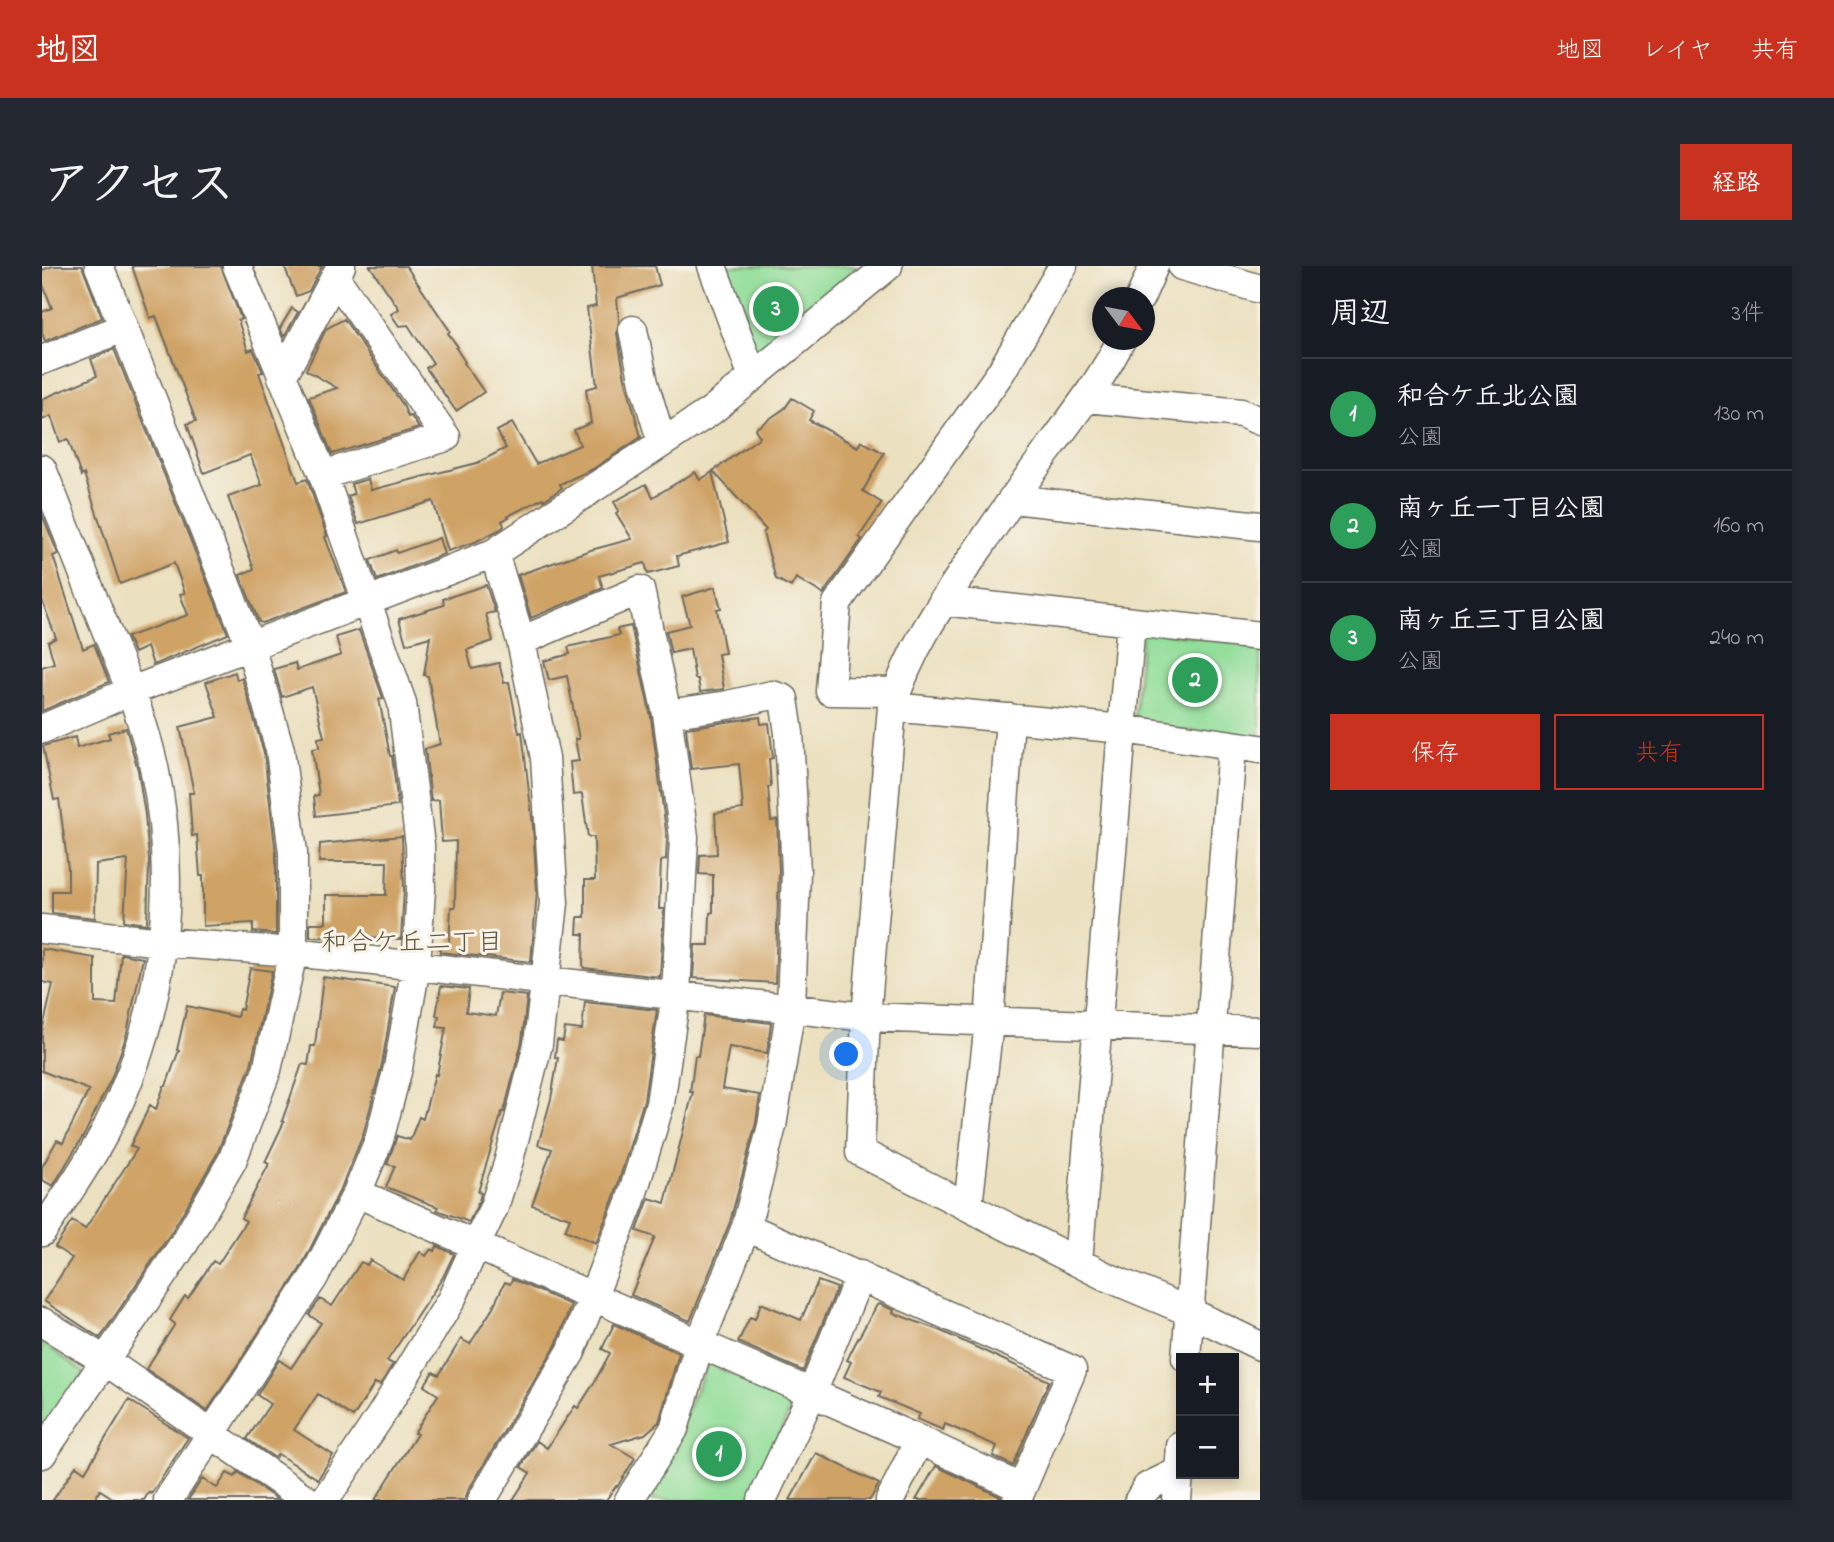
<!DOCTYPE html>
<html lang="ja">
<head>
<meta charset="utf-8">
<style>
	:root { --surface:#171b24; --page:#242831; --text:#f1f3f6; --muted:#9ea1a6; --line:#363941; --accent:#c8321e }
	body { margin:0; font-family:"Indie Flower","Klee One",sans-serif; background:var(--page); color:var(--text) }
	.controls { position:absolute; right:21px; bottom:21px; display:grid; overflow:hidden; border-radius:0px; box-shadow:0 4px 10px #0003 }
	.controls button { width:63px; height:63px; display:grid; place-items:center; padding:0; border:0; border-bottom:2px solid var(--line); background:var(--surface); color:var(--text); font:35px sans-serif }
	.compass { position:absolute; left:1050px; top:21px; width:63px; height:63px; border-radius:50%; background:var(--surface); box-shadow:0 4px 10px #0003; rotate:122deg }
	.you { position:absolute; left:805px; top:789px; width:24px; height:24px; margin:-18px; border:5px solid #fff; border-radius:50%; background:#1a73e8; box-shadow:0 0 0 10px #1a73e833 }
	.badge { display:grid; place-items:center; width:46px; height:46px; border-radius:50%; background:var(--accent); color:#fff; font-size:23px; font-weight:700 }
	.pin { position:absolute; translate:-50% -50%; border:4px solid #fff; box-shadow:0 2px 7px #0006 }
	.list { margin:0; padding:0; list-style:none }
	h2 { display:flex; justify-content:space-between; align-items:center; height:91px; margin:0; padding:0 28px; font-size:30px }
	h2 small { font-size:23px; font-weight:400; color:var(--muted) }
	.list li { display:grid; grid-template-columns:46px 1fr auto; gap:21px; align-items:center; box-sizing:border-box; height:112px; padding:0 28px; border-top:2px solid var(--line) }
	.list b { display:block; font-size:26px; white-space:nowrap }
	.list p { margin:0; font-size:23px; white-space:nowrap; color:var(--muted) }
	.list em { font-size:23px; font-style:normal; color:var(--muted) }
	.actions { display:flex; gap:14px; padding:21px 28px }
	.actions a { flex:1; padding:16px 0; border:2px solid var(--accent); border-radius:0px; text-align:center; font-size:24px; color:var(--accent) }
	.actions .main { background:var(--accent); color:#fff }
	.map { position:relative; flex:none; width:1218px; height:1234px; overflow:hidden; border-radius:0px }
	header { display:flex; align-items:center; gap:42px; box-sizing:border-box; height:98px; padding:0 35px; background:var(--accent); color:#fff }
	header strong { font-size:33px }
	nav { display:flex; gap:38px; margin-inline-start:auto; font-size:24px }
	.intro { display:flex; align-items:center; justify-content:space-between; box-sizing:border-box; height:168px; padding:0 42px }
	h1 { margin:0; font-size:49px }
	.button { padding:18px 32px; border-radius:0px; background:var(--accent); color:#fff; font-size:24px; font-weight:700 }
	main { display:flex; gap:42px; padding:0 42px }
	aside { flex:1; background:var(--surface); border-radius:0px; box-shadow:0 4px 10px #0003 }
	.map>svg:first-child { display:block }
	.green { fill:#92de9a; stroke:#5e8462; stroke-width:2 }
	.building { fill:#cfa265 }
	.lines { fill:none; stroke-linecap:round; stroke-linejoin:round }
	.minor-casing { stroke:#6e6a5f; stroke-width:31 }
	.minor { stroke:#fff; stroke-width:28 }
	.labels { text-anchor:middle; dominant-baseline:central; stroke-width:6; stroke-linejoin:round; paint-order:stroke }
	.neighbourhood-label { font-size:26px; fill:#64553f; stroke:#f7f3e8 }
</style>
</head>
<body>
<header>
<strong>地図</strong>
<nav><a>地図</a><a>レイヤ</a><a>共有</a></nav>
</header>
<div class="intro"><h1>アクセス</h1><a class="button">経路</a></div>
<main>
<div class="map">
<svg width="1218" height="1234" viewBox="0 0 1218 1234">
	<rect width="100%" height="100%" fill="#f7f3e8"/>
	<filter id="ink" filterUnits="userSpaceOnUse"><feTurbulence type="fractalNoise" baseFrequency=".0143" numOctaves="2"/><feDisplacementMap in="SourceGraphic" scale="14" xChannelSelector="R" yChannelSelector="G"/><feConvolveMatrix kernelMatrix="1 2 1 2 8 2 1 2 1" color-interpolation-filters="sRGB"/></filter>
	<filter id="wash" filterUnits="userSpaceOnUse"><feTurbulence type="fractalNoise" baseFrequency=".00686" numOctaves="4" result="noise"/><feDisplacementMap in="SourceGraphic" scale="28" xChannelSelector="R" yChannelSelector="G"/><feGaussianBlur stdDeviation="1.57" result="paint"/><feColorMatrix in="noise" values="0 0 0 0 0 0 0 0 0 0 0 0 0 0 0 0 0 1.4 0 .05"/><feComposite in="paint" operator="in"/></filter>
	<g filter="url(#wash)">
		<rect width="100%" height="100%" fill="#ebe0bf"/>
		<path class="green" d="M685,0h131l-96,87 -7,-2z
			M1100,364l118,15v94l-126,-14z
			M0,1076l42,31 -42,63z
			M666,1098l86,36 -42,100h-116l42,-70z"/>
		<g id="blocks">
			<path class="building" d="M11,0h29l20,52 -57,23 -3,-8v-21l10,-4 -10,-26v-12z
				M90,0h89l20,53 -3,1 10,31 5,-2 10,23 -4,1 39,109 9,-3 20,57 -2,1 21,55 -84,31 -3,-1 -19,-47 14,-6 -26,-72 34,-12 -12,-30 -46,18 -17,-49 9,-3 -40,-105 -6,2z
				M242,0h38l-13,25 -13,5z
				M328,0h36l44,65 -2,2 10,14 -2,1 9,14 -1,1 20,29 -28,19 -30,-43 7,-5 -25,-38 -9,1 -8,-12 8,-5z
				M550,0h63l5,19 -43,13 2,23 -2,12 8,45 16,59 -48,32 -33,15 2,4 -18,12 -1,-2 -35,18 1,1 -7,4 2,5 -3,3 -26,13 -27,9 -15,-50 -75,23 -10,-28 6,-2 -3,-10 17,-5 3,11 106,-27 29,-15 -9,-17 15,-8 24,41 44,-19 -6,-15 17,-7 -5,-34 11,-3 -10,-78 9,-2z
				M250,42l6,4 -14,25 -4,-9z
				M302,53l59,86 5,12 3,-1 8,12 -87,26 -23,-57 28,-9 -31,-18 20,-41z
				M72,83l114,285 -75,31 -6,-18 -13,6 -7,-16 61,-22 -8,-21 5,-1 -11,-30 -54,21 -36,-110 -3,2 -13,-37 -8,3 -9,-26 -9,4v-21l55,-23 -6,-17z
				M750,132l22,13 -5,9 49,27 3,-6 23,12 -21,38 19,12 -23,34 3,2 -39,55 -27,-16 -5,9 -15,-8 -13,-46 3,-3 -53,-59 47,-34 -5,-8 30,-21z
				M653,206l5,8 12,-8 17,70 -52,14 2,10 -31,8 -3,-11 -46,13 4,12 -72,30 -13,-43 73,-25 41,-11 -16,-26 3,-2 -5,-9 32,-18 7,13z
				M0,248l16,40 -5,2 30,93 11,-5 15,38 -67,29v-44l12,-4 -6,-21 8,-4 -14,-38z
				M397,272l5,16 -67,26 -7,-20 26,-10 1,3z
				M444,319l9,27 -9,2 7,27 -26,9 5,19 27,-6 5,20 5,-1 10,51 3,-1 11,94 4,66 -6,70 -91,-10v-8h9l2,-37h4l1,-66 -14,1 -3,-42 -8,1 -6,-52 15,-5 -12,-68 -4,-1 6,-38 -24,7 -7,-25 45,-14 -1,-6z
				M673,321l6,21 -4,1 8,44 -7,1 6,35 -24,3 -2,-13h-3l-5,-30 -19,4 -5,-22 24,-6 -8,-28z
				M589,360l20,91 16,121 -1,22 -5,1 -2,48h5l-4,68 -76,-9 -1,-2 1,-32h-7l1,-17h7v-37h10l-1,-43h-6l-6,-43 -9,1 -3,-33 9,-1 -4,-22h4l-12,-63 -18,4 -5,-19 26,-7 -2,-7 51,-12 -2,-6z
				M317,364l24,68 -4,1 11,57h2l6,50 -82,10 -2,-20 5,-1 -7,-46 7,-1 -1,-10 6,-1 -12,-50 -30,10 -8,-28 21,-6 2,7 44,-15 -5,-18z
				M193,406l2,8 5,-2 22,75 12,101v80l-23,-2v-9l-50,3v-50h-3l-3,-41 -5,1 -3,-43h5l-14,-66 38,-10 -12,-35z
				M718,451l1,7 8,-1 4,35 -4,1 2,28h-3l3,34 6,-1 2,52 -4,111 -82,-5 2,-33h14l1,-32 3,-1v-37l-14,-1 1,-19 17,-1 -2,-41 28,-4 -4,-45 -48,5 -5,-41z
				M84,462l12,42 7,45 4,45 -2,64 -23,-3 4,-61 -32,4 -1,54 -43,-5v-22h16v-23l-9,-69 -5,1 -11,-54 32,-9 2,11 33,-10 -2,-5z
				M360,570l2,54 -3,49 -91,-2v-14h16v-28h60l1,-33h-68l1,-18z
				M0,683l53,9v45l21,1 5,-50 22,4 -17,79 -15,42 -26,54 -32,53 -11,-6v-13l15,-27 6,3 26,-53 -47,-19v-39l11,-48 -11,-2z
				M208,702l22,3 -21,94 -34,89 -46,79 -71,105 -56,-37 28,-43 -17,-11 17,-26 13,8 52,-80 -7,-3 20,-41 6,4 8,-23h2l13,-36h-2l10,-44 50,11 2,-8 3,1z
				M281,711l72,10 -13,77 -19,71 -21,51 -42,83 -93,142 -61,-42 29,-45 -5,-4 15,-24 3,2 25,-37 5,3 28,-43 -5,-3 28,-54 -4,-2 19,-40 -2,-1 20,-57 6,1 3,-19h4z
				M399,720l28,3 -3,23 30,4 4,-23 27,3 -5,45 -18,71h-2l-24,80 3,1 -2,8 -10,21 -32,-12 1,-3 -52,-20 9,-21 -8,-2 10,-28 13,4 9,-23 4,2 12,-45 2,1 9,-47 -9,-1 2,-11h-3z
				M543,736l72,8 -13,90 -30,97 -18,46 -31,-13 5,-12 -38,-13 20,-56 -14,-4 13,-46 7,-41 -3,-1 2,-17 6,1 2,-13 17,2z
				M662,749l67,8 -4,30 -38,-6 -7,42 38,6 -4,28 -26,99 -40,99 -59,-26 24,-58 -18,-6 12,-33 16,5 28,-111h-3l5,-36h3z
				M395,980l17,8 -11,23 -56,84 6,3 -13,21 -5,-2 -22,34 -35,-23 -24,36 39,25 -15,24 -40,-25 -3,4 -28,-19 23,-35 -13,-9 22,-35 12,8 30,-45 -12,-8 11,-16 12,7 29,-44 6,3 3,-5 33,20 17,-28 6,4 5,-7 4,2z
				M470,1013l59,26 -15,40 -88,146 -3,9h-90l42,-66 -3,-1 24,-38 -14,-9 9,-14 6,3 22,-36 9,5 21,-33 14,-29 5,2z
				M776,1015l19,7 -34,83 -65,-29 12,-25 5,2 6,-16 40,17z
				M837,1038l15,6 -1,3 48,18 108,50 -36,85 -20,-10 4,-10 -52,-22 -2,6 -26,-11 3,-5 -41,-17 2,-5 -37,-15 7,-15 -4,-2 8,-16 22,-39z
				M572,1058l65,29 -20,69 -14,12 -34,10 24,14 -18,29 -1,-1 -10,14h-93l17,-27 -9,-6 16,-26 10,7 28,-42 3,2 16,-25 16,-30 -8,-4z
				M87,1134l59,38 -37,56 -2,-2 -5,8h-28l-16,-10 -6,10h-41l23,-34 9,6z
				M774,1187l63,31 -9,16h-80z
				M894,1200l65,31v3h-85z
				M196,1206l40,28h-90l14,-21 15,9 10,-15 8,4z"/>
		</g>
	</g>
	<g filter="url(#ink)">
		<use href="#blocks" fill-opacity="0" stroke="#6e6a5f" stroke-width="2"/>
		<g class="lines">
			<g class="minor-casing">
				<path id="minor" d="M670,0l41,111
					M1140,0l78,23
					M1098,32l14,-32
					M591,64l11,53 18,60
					M1079,74c-18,37 -43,69 -67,102 -29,39 -57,79 -84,119 -31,46 -62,92 -78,146l-26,310 -6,135 245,124 83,35 72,35
					M0,94l81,-32
					M240,111l59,-111
					M1044,132l155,15 19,8
					M0,203c22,55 43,109 65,163 18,44 37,89 47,135 26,122 9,250 -47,361 -18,36 -43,70 -65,104
					M281,209l123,-38 -111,-160
					M970,233l248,27
					M901,335l317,35
					M855,426l-67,-1 7,-88 164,-231 62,-106
					M850,441l231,22 137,20
					M0,463l89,-38 363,-138 217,-142 177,-145
					M0,663l120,13 131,10 573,65 394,14
					M315,927l562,247 102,48
					M926,940l21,-183 21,-305
					M704,961l326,143 -55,130
					M1036,996l53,-640
					M0,1056l62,38 203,140
					M1144,1092l46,-612
					M0,1188l143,-212 47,-81 35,-91 26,-118v-99l-13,-103 -30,-105 -151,-379
					M126,1234l146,-223 43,-84 22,-53 19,-72 18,-102 5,-76 -1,-45 -18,-142 -79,-228 -86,-209
					M283,1234l56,-85 70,-115 25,-55 18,-38 15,-47 29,-116 16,-141 -9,-145 -24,-117 -27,-88
					M440,1234l89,-148 59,-150 30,-98 16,-110 8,-157 -17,-123 -27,-124 -119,51
					M587,1234l45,-71 25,-84 47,-118 26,-101 19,-120 5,-134 -7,-139 -5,-34 -12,-4 -44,10 -61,9
					M720,1234l50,-107 48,-118
					M848,1234l29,-60
					M1097,1234l8,-13 33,-16
					M1135,1234l4,-54"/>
			</g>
			<use href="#minor" class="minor"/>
		</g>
	</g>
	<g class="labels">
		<g class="neighbourhood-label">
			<text x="370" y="678">和合ケ丘二丁目</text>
		</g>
	</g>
</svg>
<div class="controls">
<button>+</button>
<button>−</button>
</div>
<svg class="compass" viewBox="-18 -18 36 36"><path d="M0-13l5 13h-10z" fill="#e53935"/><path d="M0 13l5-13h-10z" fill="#9ea1a6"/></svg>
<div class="you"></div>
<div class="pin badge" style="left:677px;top:1188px;background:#2e9e5b">1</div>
<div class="pin badge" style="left:1153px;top:414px;background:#2e9e5b">2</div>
<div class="pin badge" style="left:734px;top:43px;background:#2e9e5b">3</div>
</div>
<aside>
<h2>周辺<small>3件</small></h2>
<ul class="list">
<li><span class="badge" style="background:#2e9e5b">1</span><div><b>和合ケ丘北公園</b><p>公園</p></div><em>130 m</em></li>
<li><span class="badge" style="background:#2e9e5b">2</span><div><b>南ヶ丘一丁目公園</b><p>公園</p></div><em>160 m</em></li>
<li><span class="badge" style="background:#2e9e5b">3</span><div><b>南ヶ丘三丁目公園</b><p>公園</p></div><em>240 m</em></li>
</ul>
<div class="actions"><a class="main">保存</a><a>共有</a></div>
</aside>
</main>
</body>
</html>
